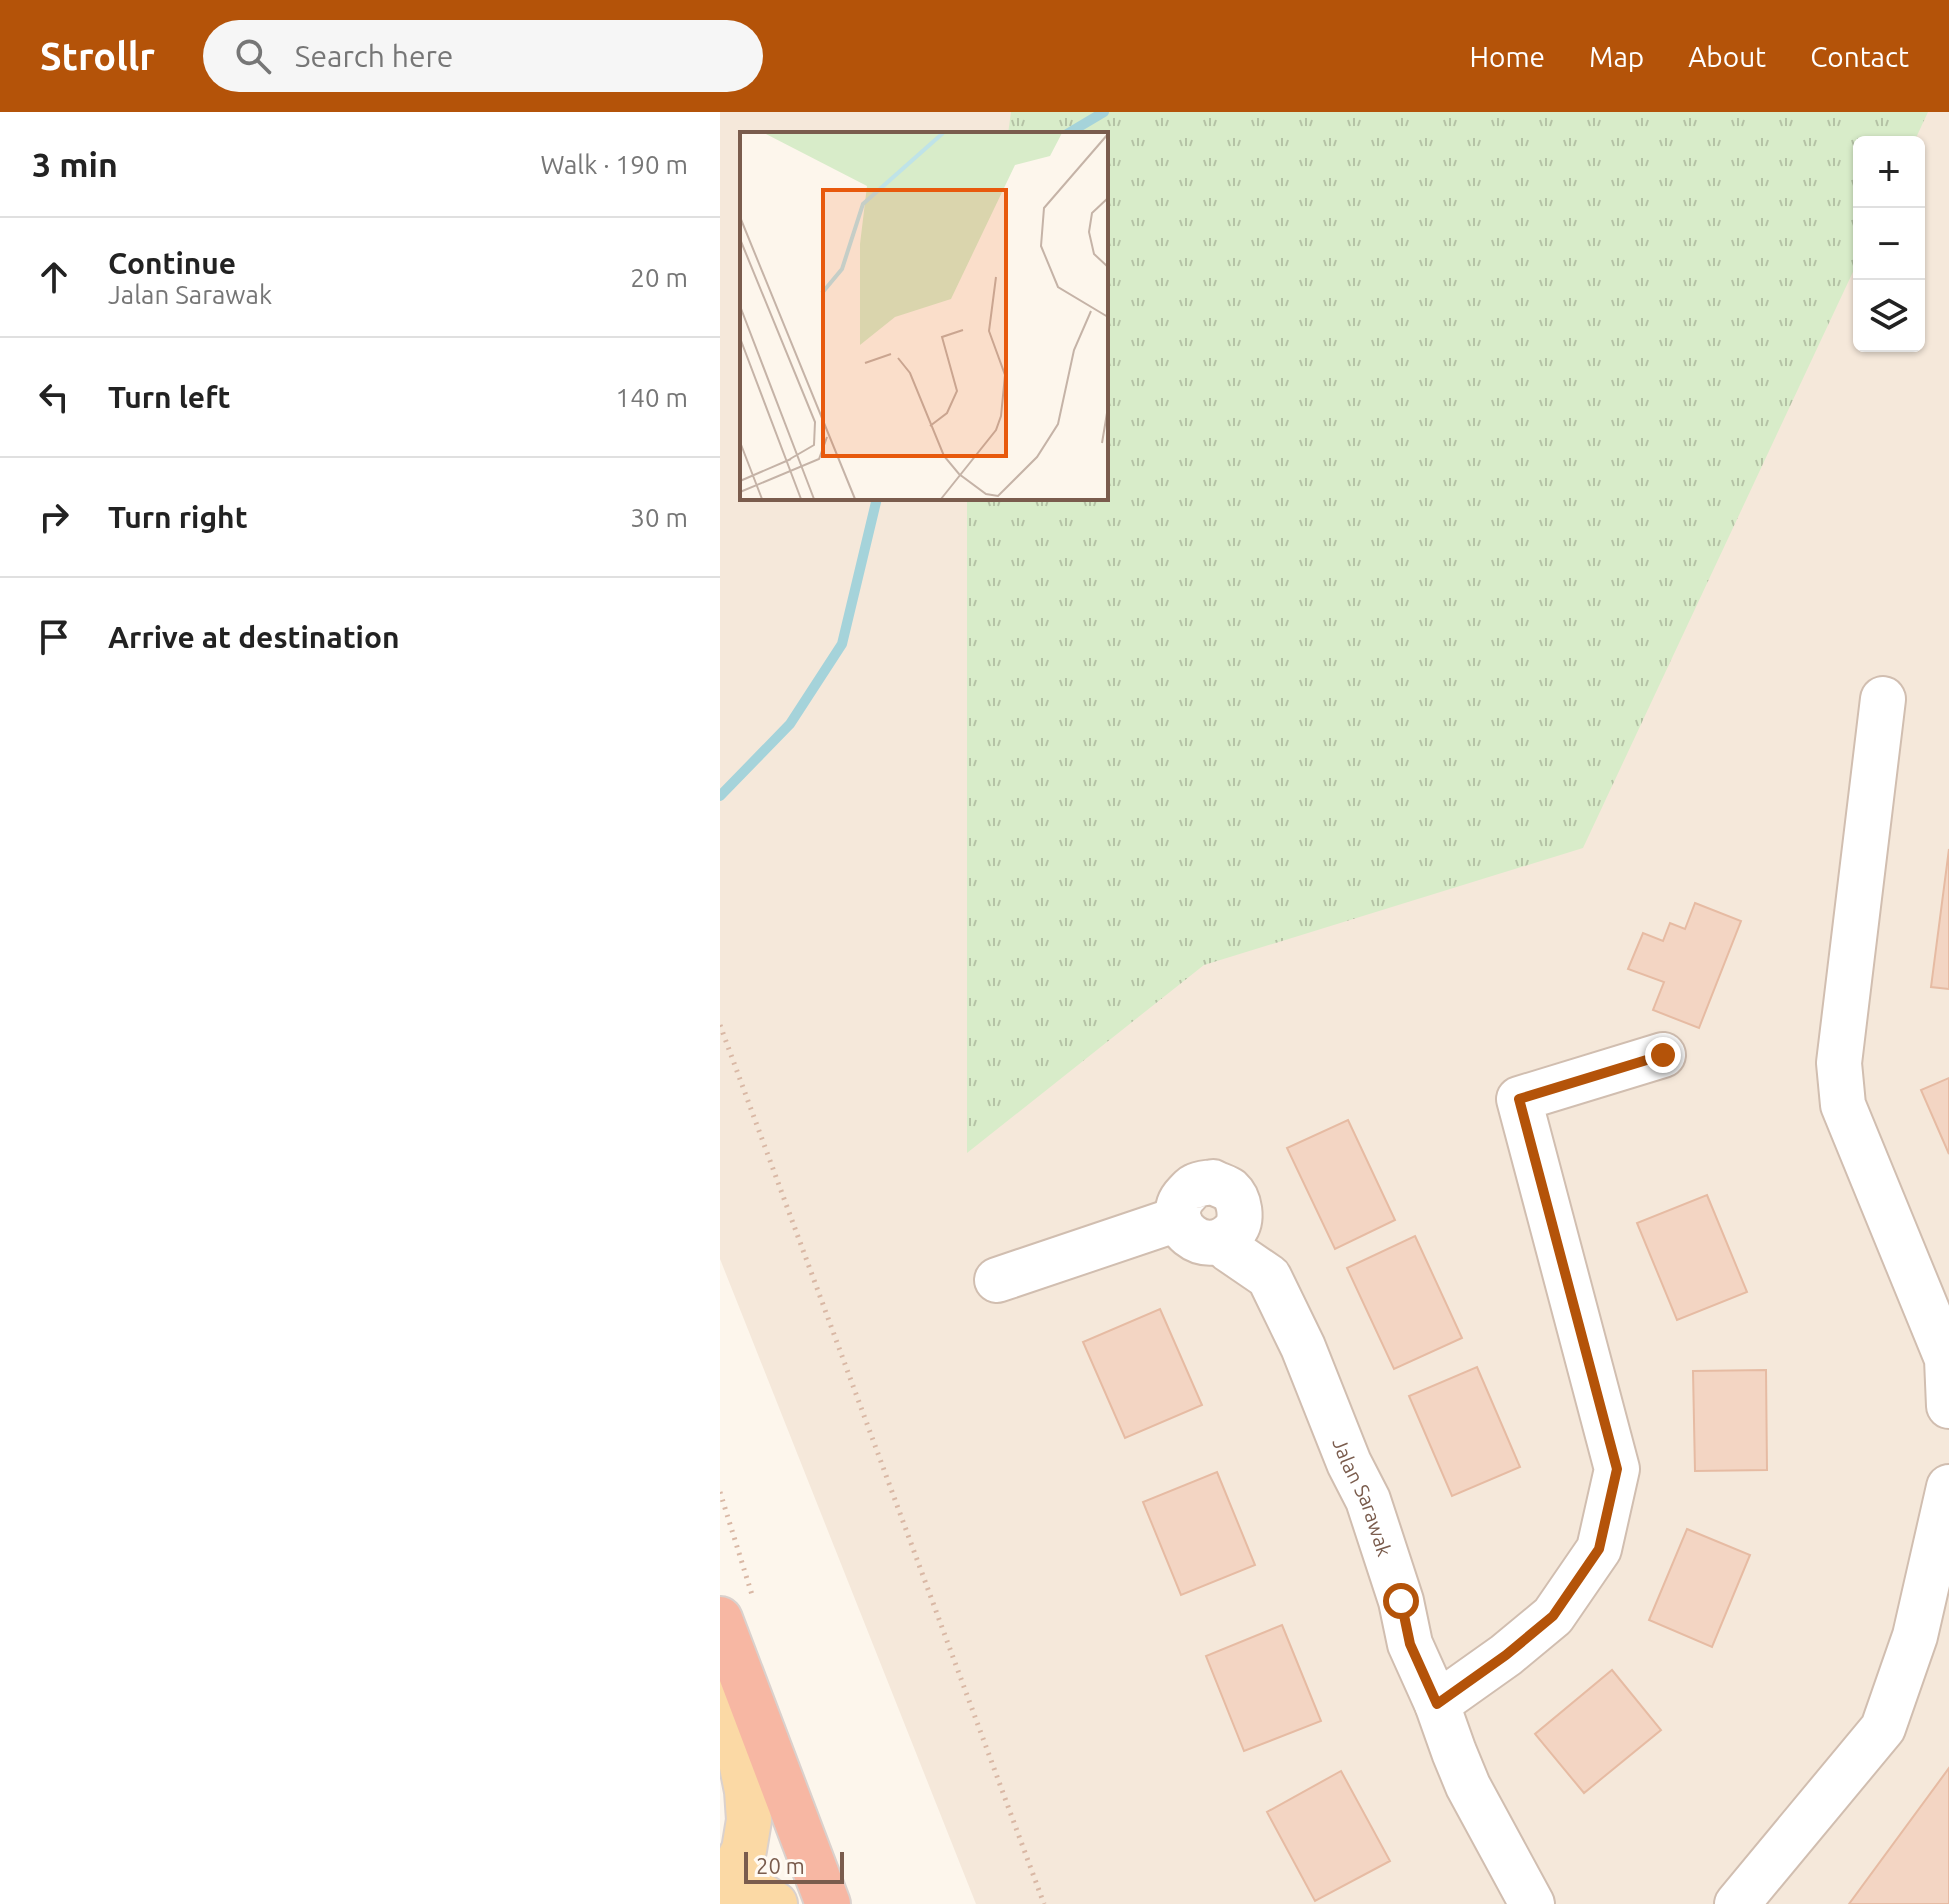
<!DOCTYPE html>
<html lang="en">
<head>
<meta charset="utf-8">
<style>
	:root { --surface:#fff; --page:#f6f6f6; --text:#222; --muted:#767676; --line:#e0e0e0; --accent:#b45309 }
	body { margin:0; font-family:Ubuntu,sans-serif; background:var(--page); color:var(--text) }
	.controls { position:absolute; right:24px; top:24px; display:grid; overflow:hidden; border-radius:12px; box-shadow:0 2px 6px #0004 }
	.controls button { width:72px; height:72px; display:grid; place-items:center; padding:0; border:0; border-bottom:2px solid var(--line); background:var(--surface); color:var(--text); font:40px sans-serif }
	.scale { position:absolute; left:24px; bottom:20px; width:100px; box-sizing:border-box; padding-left:8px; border:4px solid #7a5c4d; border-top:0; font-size:22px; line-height:28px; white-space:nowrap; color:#7a5c4d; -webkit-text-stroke:6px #fffaf3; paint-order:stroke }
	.stop { position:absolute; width:24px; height:24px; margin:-18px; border:6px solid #b45309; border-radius:50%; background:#fff }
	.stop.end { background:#b45309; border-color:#fff; box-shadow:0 2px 8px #0008 }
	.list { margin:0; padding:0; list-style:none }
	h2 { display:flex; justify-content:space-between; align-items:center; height:104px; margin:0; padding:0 32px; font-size:34px }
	h2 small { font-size:26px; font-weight:400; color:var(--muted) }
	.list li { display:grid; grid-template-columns:52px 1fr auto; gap:24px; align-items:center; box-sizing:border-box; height:120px; padding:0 32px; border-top:2px solid var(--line) }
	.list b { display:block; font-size:30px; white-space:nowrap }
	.list p { margin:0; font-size:26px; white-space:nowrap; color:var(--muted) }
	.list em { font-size:26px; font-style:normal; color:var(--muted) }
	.icon { flex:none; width:44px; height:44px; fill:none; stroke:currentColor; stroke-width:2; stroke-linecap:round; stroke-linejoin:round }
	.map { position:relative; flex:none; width:1229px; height:1792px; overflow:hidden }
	header { display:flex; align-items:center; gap:48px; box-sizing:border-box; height:112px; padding:0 40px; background:var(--accent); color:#fff }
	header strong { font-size:38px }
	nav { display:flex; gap:44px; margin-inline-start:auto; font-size:28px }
	.search { width:560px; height:72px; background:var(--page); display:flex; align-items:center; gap:20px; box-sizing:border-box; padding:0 28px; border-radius:44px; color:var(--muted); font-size:30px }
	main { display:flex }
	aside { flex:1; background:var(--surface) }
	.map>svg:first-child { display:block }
	.residential { fill:#f5e8da; fill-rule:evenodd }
	.grass { fill:url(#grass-tufts) }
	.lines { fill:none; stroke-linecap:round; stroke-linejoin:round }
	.stream { stroke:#a5d3da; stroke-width:10 }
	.building { fill:#f3d5c3; stroke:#e6bba3; stroke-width:2 }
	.minor-casing { stroke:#d1beb0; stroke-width:48 }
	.major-casing { stroke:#dad1cd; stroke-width:48 }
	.highway-casing { stroke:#dad1cd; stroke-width:48 }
	.path { stroke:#d9b8a5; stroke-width:5; stroke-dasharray:2 6; stroke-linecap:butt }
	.minor { stroke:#fff; stroke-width:44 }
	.major { stroke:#fbd9a5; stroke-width:44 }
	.highway { stroke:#f7b7a3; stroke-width:44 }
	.route { stroke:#b45309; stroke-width:10 }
	.labels { text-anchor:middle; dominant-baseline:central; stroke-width:7; stroke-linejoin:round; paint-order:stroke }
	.street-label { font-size:20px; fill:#7a5c4d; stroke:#fffaf3 }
	.inset-river { fill:none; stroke:#bfe3e8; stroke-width:4 }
	.inset-road { fill:none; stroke:#c5b3a7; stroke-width:2 }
	.view { fill:#e8590c; fill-opacity:0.15; stroke:#e8590c; stroke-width:4 }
	.inset-edge { fill:none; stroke:#7a5c4d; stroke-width:4 }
</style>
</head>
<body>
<header>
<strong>Strollr</strong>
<div class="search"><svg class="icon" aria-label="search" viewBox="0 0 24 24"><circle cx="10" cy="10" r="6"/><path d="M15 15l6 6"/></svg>Search here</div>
<nav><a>Home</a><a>Map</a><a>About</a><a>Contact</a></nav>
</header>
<main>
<aside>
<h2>3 min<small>Walk · 190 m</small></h2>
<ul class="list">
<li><svg class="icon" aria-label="ahead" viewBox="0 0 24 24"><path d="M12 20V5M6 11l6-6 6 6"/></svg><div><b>Continue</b><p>Jalan Sarawak</p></div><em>20 m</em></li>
<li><svg class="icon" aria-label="left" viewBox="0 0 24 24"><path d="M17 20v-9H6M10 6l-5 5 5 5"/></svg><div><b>Turn left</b></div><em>140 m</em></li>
<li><svg class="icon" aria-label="right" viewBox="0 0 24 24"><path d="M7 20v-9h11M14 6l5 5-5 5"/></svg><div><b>Turn right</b></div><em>30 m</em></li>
<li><svg class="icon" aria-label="arrive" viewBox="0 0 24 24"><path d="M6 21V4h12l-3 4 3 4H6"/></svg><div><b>Arrive at destination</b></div></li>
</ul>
</aside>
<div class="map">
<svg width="1229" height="1792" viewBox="0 0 1229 1792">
	<defs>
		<pattern id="grass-tufts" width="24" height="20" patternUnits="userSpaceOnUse" patternTransform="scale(2)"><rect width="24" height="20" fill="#d8ecc9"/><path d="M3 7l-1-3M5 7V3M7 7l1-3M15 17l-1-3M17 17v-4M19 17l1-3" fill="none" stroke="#b4c2a5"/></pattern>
	</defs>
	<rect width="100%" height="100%" fill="#fdf6ec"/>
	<path class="residential" d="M0,0h1229v1792h-973l-256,-645zM22,22h364v364h-364zM1139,30h60v204h-60z"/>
	<path class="grass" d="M291,0h917l-14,30h-55v117l-276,589 -379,117 -237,188v-655h139v-364h-98z"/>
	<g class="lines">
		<path class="stream" d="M347,22l37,-22
			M0,684l70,-72 52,-80 35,-146"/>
	</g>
	<path class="building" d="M1229,737v140l-18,-2z
		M975,791l46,18 -42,107 -46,-18 11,-28 -36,-13 15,-36 20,8 7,-18 15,6z
		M1229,966v76l-28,-64z
		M628,1008l47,100 -60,29 -48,-101z
		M987,1083l40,97 -70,28 -40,-97z
		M695,1124l47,102 -68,31 -47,-101z
		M440,1197l42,96 -77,33 -42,-96z
		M757,1255l43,100 -68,29 -43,-100z
		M1046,1258l1,100 -72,1 -2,-100z
		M497,1360l38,93 -74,30 -38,-93z
		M967,1417l63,26 -38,92 -63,-27z
		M562,1513l39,96 -77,30 -38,-95z
		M892,1558l49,60 -77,63 -49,-59z
		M1229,1656v136h-100z
		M621,1659l49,90 -75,40 -48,-89z"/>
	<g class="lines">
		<g class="minor-casing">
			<g id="minor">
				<path d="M1163,587l-44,364 4,42 104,254 2,47"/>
				<path d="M493,1070c5,3 13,5 17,8 10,9 13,30 5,40 -29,34 -76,-8 -49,-36 1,-1 7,-8 9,-8 5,-3 13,-3 18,-4z"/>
				<path id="s1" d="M504,1129l4,8 41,28 34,70 46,116 19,37 33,101 9,43 27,60 17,48 14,34 64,118"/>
				<path d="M277,1168l181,-61"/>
				<path d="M717,1592l69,-49 47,-39 46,-67 18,-80 -98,-370 144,-44"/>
				<path d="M1017,1792l146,-176 32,-92 34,-149"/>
			</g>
		</g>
		<g class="major-casing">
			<path id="major" d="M0,1545l27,134 2,29 -5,30 -24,46
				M0,1763l36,17 19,12"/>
		</g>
		<g class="highway-casing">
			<path id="highway" d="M0,1507l108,285"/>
		</g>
		<path class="path" d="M0,913l324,879
			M0,1380l33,106"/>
		<use href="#minor" class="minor"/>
		<use href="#major" class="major"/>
		<use href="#highway" class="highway"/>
	</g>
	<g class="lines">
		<path class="route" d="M681,1489l9,43 27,60 69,-49 47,-39 46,-67 18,-80 -98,-370 144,-44"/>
	</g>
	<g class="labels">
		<g class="street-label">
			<text stroke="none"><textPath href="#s1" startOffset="298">Jalan Sarawak</textPath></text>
		</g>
	</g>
	<g transform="translate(20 20)">
		<rect width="368" height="368" fill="#fdf6ec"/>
		<path d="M24,1h298l-12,23 -35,9 -64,134 -56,18 -35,28v-101l7,-58z" fill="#d8ecc9"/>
		<path class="inset-river" d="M82,161l20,-24 21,-65 80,-71"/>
		<path class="inset-road" d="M368,2l-64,74 -3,38 17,41 50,30M368,66l-16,15 -3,19 5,22 14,13M0,85l115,282M0,107l75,183 -1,23 -24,14M0,174l74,193M0,206l61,161M158,226l12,15 34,83 15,18 27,20 12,2 39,-39 21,-33 16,-74 17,-39M125,231l26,-9M190,294l17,-13 10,-22 -15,-54 21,-7M0,310l22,57M362,311l6,-36M0,349l51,-22M0,360l79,-33 8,-22M201,367l55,-69 5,-14 4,-41 -16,-44 7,-54"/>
		<path class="view" d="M83,58h183v266h-183z"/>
		<rect width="368" height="368" class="inset-edge"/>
	</g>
</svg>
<div class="controls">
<button>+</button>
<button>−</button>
<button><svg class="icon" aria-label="layers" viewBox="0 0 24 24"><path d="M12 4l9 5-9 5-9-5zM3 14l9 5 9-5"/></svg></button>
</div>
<div class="scale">20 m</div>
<div class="stop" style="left:681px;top:1489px"></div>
<div class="stop end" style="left:943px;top:943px"></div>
</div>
</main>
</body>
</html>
